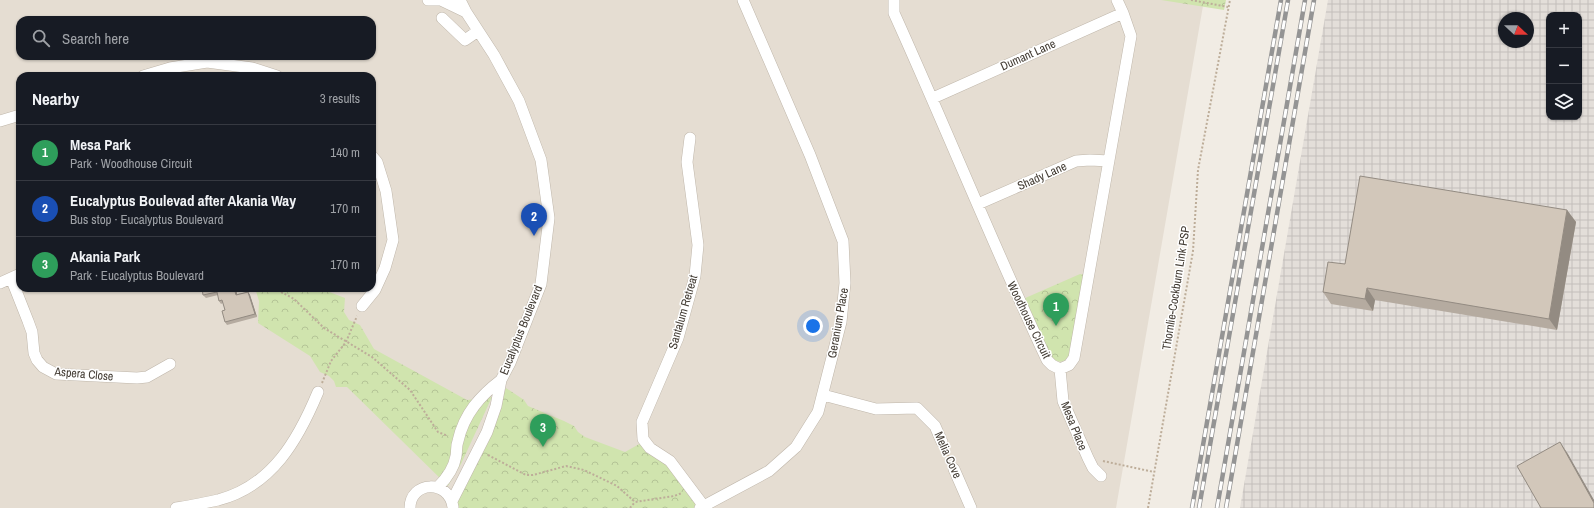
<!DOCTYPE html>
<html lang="en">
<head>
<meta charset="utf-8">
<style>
	:root { --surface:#171b24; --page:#242831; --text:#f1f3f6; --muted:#9ea1a6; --line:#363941; --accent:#d93025 }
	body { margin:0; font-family:"Archivo Narrow",sans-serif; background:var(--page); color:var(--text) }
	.controls { position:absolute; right:12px; top:12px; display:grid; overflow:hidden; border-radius:8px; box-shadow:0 1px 3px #0004 }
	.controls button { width:36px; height:36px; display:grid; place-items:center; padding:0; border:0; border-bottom:1px solid var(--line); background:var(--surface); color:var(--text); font:20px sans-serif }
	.compass { position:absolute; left:1498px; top:12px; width:36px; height:36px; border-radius:50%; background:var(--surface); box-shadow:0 1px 3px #0004; rotate:112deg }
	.you { position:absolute; left:813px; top:326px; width:14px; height:14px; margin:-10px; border:3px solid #fff; border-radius:50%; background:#1a73e8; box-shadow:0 0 0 6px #1a73e833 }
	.badge { display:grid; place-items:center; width:26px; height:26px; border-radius:50%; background:var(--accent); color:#fff; font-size:13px; font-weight:700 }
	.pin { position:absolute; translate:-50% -33px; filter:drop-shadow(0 1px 2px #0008) }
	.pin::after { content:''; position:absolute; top:21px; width:14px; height:12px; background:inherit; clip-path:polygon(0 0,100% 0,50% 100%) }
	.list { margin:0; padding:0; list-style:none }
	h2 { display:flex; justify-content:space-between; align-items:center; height:52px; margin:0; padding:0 16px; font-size:17px }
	h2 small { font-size:13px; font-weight:400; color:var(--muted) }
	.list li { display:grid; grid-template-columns:26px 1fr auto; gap:12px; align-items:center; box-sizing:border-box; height:56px; padding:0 16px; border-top:1px solid var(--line) }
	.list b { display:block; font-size:15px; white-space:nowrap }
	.list p { margin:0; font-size:13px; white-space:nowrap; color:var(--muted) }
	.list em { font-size:13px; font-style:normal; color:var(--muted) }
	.icon { flex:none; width:22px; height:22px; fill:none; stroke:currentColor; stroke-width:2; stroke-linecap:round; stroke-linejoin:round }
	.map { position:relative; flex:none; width:1594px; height:508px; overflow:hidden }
	.search { position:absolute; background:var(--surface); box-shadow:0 1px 3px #0004; left:16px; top:16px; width:360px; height:44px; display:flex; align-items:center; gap:10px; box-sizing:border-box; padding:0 14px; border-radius:12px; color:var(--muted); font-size:15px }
	.panel { position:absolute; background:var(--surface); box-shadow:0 1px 3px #0004; left:16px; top:72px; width:360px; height:220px; border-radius:12px }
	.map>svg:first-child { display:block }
	.residential { fill:#e5ddd2; fill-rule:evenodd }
	.industrial { fill:url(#industrial-grid); fill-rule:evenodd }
	.forest { fill:url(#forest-crowns) }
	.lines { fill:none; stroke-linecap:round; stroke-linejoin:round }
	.minor-casing { stroke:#bfb6aa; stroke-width:12 }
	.path { stroke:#bdad99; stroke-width:2; stroke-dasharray:2 2; stroke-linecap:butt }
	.minor { stroke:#fff; stroke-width:11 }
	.rail-casing { stroke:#949494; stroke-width:4.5 }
	.rail { stroke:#fff; stroke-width:3; stroke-dasharray:9; stroke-linecap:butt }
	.wall { fill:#b5aba0 }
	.shaded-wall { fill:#938b82 }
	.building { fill:#d2c7ba; stroke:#938b82 }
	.labels { text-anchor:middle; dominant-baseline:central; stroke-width:3; stroke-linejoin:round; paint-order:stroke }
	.street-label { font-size:12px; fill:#433c34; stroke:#fff }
</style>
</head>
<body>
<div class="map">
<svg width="1594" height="508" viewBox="0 0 1594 508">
	<defs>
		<pattern id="industrial-grid" width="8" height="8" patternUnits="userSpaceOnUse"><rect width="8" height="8" fill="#e3ded9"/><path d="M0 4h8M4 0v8" fill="none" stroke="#c4bfbb"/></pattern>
		<pattern id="forest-crowns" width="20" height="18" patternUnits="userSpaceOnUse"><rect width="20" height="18" fill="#d0e4ae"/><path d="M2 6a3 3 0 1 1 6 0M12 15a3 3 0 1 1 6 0" fill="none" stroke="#b4c496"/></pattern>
	</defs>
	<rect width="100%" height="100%" fill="#f1ece4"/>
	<path class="residential" d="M0,0h1204l-88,508h-1116zM20,20h352v36h-352zM20,76h352v212h-352z"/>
	<path class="industrial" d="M1328,0h266v508h-354zM1549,15h30v102h-30zM1504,18h24v24h-24z"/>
	<path class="forest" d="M1161,0h65l-2,10z
		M1080,274l5,1 -13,78c-6,9 -13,12 -22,4l-27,-58z
		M255,288h64l26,10 -1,14 5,8 11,5 14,24 93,51 25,-3 -31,67 -13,22 -101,-99h-11l-2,-6 -5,-5 -9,-4 -10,-16 -52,-33 1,-22z
		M506,388l18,12 4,6 36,15 10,5 4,6 7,5 40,15 16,-9 26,19 33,46h-247l19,-57z"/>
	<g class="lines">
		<g class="minor-casing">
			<path id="minor" d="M428,0h12
				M441,0l25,12
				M894,0v13c52,115 99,232 153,347l5,5 8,4 9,-4 5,-7 57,-322 -8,-23 -6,-13
				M442,18l23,22 13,-9
				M143,76l27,-8 37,-6 45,6 25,8
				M933,98l190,-85
				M0,121l20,-6
				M690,138l-3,24 11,83 -3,31 -17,62 -36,84 1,17 7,9 20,13 33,44
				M978,204l98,-43 14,-1 19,1
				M11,278l17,43 4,11 2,21 3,7 6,7 13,7 81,4 10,-1 23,-13
				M0,283l20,-9
				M362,306l13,-16 10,-22 8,-28 -7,-49 -9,-29 -5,-6
				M1060,369l3,32 25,57 5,10 8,8
				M823,395l53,14 41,-1 18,18 7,16
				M954,469l17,39
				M438,487c8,-8 16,-19 18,-31 1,-5 0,-10 2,-15 6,-27 22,-45 43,-61
				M452,501l35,-69 9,-26 5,-26 9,-17 31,-79 8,-66 -8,-58 -22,-59 -25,-46 -28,-43 -6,-12
				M176,508c14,-2 28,-5 42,-8 54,-14 80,-60 100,-108
				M410,508c0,-27 39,-29 43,-1
				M700,508l69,-37 27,-24 22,-35 23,-90 4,-39 -2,-42 -33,-86 -67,-155"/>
		</g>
		<path class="path" d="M1191,0l37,7
			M274,288l20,11 30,29 48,29 38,33 28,42 10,4
			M322,383l9,-22 15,-19 11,-26
			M946,451l4,8
			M488,455l38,20h7l33,-9 18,4 33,16 18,16 39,-6 8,-3
			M1103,461l51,11
			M630,508l5,-6
			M1148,508l45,-257 5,-81 32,-170"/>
		<use href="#minor" class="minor"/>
		<g class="rail-casing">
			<path id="rail" d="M1192,508l89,-508
				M1199,508l89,-508
				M1217,508l88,-508
				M1226,508l88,-508"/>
		</g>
		<use href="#rail" class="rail"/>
	</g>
	<path class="wall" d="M1567,210l9,12 -19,108 -182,-30 -2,11 -42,-7 -8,-12 22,-28z
		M202,288l34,1 1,5 11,-2 2,3 7,22 -30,8 -2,-3v-12l-2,-7 -2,1 -2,-3 -1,-6 -12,3 -3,-3z"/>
	<path class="shaded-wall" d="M1567,210l9,12 -19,108 -8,-11z
		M234,288l2,1 2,9 -2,-3z
		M1367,288l8,12 -2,11 -8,-12z
		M248,292l2,3 7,22 -2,-3z
		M1560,442l8,12 26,46v3z"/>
	<path class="building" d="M1360,176l207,34 -18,109 -182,-31 -2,11 -42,-7 5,-30 17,2z
		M202,288h32l2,7 12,-3 7,22 -30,8 -3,-11 3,-1 -3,-10 -3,1 -2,-9 -14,3z
		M1560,442l34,61v5h-53l-24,-42z"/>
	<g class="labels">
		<g class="street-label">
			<text transform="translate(1028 55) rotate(-24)">Dumant Lane</text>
			<text transform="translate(1042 176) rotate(-24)">Shady Lane</text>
			<text transform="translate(1176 288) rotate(-81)">Thornlie-Cockburn Link PSP</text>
			<text transform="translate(683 312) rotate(-74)">Santalum Retreat</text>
			<text transform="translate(1029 320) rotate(64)">Woodhouse Circuit</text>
			<text transform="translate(838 323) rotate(-80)">Geranium Place</text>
			<text transform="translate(521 330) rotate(-68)">Eucalyptus Boulevard</text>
			<text transform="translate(84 374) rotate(5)">Aspera Close</text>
			<text transform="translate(1074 426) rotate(68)">Mesa Place</text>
			<text transform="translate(948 455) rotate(66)">Melia Cove</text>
		</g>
	</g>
</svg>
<div class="controls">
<button>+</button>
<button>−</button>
<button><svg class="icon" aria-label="layers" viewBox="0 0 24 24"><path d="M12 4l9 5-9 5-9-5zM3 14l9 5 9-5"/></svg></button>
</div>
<svg class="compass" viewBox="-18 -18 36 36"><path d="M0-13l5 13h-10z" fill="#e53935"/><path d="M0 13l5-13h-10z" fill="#9ea1a6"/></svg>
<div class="you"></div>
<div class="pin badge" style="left:1056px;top:326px;background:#2e9e5b">1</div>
<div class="pin badge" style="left:534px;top:236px;background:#1a4fb4">2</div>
<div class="pin badge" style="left:543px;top:447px;background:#2e9e5b">3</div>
<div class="search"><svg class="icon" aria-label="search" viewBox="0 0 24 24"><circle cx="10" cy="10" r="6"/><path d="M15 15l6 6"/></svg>Search here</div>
<section class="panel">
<h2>Nearby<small>3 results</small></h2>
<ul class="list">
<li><span class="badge" style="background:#2e9e5b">1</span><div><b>Mesa Park</b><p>Park · Woodhouse Circuit</p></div><em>140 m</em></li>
<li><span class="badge" style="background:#1a4fb4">2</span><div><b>Eucalyptus Boulevad after Akania Way</b><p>Bus stop · Eucalyptus Boulevard</p></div><em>170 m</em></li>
<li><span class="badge" style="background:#2e9e5b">3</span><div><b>Akania Park</b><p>Park · Eucalyptus Boulevard</p></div><em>170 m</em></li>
</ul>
</section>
</div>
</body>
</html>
